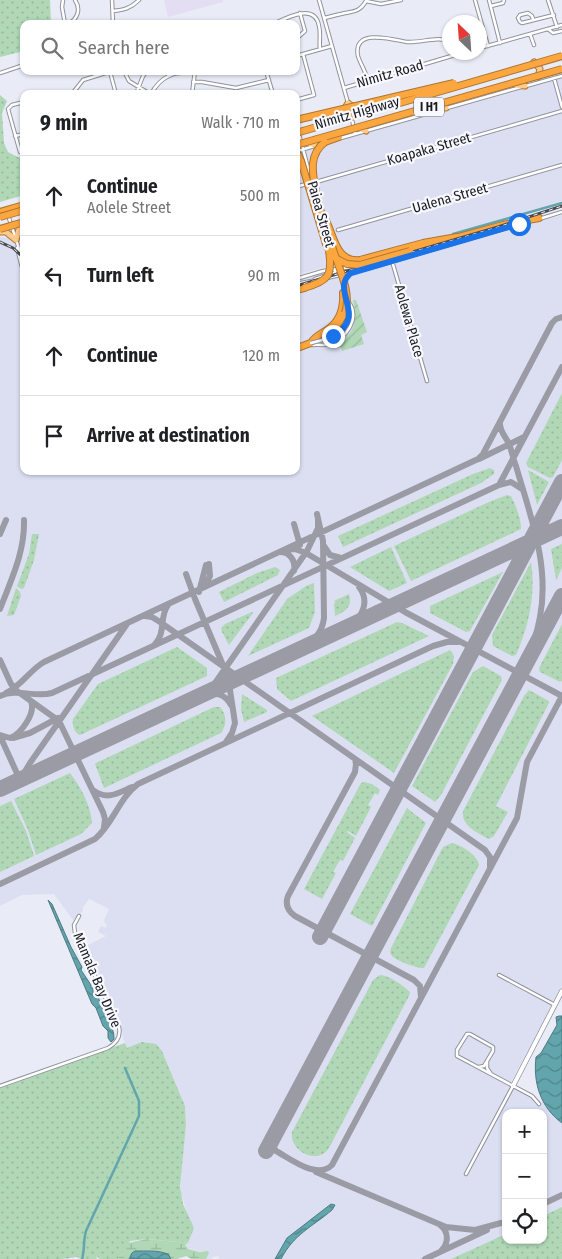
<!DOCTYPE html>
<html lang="en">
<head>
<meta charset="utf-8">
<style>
	:root { --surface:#fff; --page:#f6f6f6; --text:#202124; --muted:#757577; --line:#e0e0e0 }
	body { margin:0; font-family:"Fira Sans Condensed",sans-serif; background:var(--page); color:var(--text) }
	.controls { position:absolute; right:15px; bottom:15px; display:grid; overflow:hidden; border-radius:10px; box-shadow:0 1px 4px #0004 }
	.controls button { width:45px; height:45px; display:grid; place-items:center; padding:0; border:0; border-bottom:1px solid var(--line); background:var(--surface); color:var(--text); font:25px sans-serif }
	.compass { position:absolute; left:442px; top:15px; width:45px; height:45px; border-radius:50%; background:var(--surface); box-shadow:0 1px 4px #0004; rotate:335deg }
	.stop { position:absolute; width:15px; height:15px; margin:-11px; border:4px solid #1a73e8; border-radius:50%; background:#fff }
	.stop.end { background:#1a73e8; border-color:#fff; box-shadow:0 1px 5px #0008 }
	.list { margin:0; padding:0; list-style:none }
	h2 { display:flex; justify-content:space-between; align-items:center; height:65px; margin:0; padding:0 20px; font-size:21px }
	h2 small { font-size:16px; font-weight:400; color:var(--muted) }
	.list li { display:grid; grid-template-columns:32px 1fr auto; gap:15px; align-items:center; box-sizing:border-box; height:80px; padding:0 20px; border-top:1px solid var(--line) }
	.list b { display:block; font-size:19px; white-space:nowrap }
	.list p { margin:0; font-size:16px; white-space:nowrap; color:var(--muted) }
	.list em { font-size:16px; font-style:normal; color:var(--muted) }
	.icon { flex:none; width:28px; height:28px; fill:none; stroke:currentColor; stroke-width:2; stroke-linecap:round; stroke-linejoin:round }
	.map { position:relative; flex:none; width:562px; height:1259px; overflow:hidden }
	.search { position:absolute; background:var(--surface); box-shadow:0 1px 4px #0004; left:20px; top:20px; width:280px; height:55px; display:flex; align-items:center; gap:12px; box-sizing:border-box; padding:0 18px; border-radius:10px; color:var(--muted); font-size:19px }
	.panel { position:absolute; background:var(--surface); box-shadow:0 1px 4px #0004; left:20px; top:90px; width:280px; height:385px; border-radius:10px }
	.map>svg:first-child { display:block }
	.built { fill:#dcdff1; fill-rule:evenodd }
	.education { fill:#e4def3 }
	.grass { fill:url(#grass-dots) }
	.wetland { fill:url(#wetland-marsh) }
	.garden { fill:url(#garden-furrows) }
	.water { fill:url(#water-waves); stroke:#4c7b82 }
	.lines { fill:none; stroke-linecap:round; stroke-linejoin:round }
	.canal { stroke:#62a5ad; stroke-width:2.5 }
	.taxiway { stroke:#9a9ba4; stroke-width:6 }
	.runway { stroke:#9a9ba4; stroke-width:16 }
	.minor-casing { stroke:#91939d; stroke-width:4.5 }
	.tertiary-casing { stroke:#91939d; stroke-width:5.5 }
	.primary-casing { stroke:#ac7533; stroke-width:7 }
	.motorway-casing { stroke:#ac7533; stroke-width:8 }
	.minor { stroke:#fff; stroke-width:2.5 }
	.tertiary { stroke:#fff; stroke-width:4 }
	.primary { stroke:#fdca8c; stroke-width:5 }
	.motorway { stroke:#fba63f; stroke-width:6 }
	.rail-casing { stroke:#4a4b51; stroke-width:3 }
	.rail { stroke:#f7f9ff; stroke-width:1; stroke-dasharray:4; stroke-linecap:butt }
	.minor-bridge-casing { stroke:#91939d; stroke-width:4.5; stroke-linecap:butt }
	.motorway-bridge-casing { stroke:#ac7533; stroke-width:8; stroke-linecap:butt }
	.minor-bridge { stroke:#fff; stroke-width:2.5 }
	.motorway-bridge { stroke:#fba63f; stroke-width:6 }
	.route { stroke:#1a73e8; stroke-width:6 }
	.labels { text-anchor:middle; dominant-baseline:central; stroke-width:4.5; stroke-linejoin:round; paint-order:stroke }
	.shield { fill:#f7f9ff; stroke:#5c5d62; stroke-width:1 }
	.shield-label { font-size:12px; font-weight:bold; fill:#191a1e }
	.street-label { font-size:14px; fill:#191a1e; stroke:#f7f9ff }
</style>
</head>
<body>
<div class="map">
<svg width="562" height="1259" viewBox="0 0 562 1259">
	<defs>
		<pattern id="grass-dots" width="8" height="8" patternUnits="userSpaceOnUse" patternTransform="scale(1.25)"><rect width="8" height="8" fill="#b0d8b6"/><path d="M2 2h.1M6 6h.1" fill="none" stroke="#97b99c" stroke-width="1.8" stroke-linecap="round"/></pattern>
		<pattern id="wetland-marsh" width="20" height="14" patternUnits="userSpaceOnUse" patternTransform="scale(1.25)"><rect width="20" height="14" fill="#b0d8b6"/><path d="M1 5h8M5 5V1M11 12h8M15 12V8" fill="none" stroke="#97b99c"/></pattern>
		<pattern id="garden-furrows" width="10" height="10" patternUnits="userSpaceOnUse" patternTransform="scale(1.25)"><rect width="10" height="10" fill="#b0d8b6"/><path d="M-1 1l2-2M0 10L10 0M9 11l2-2" fill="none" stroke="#97b99c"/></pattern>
		<pattern id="water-waves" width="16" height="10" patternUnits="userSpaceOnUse" patternTransform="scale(1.25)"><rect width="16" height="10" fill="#62a5ad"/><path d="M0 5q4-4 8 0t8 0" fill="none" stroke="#50868c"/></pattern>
	</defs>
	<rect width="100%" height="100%" fill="#e9ebf6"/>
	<path class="built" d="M562,74v130l-266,71v-127z
		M562,215v771l-53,100 22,12 6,7 6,-3 8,11 11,10v136h-342l-2,-3 -5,1 -1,2h-6l3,-6 -24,-5v-3l3,-2 -1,-30 -6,-20 -1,-15 6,-53 -1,-19 -23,-55 -7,-7 -28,4 -4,-10 -2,-16 -35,-76 20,-10 -8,-4 3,-6 5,2 1,-3 -2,-2 -1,-3 5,-11 -20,-10 -6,8v4l-10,9 -19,-26 -32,1 -22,11v-669l9,1 7,8 6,-2 2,8v219h272v-194l27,-8 30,6zM506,1113h37v127h-37z"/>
	<path class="education" d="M164,0h59v2l-55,15z"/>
	<path class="grass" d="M0,0h50l1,24h-27v27l-24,6z
		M0,95l7,6 -5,12 2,30 4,9 12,6 4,5v32l-24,7z
		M562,393v67l-9,17 -3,1 -22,-11 -2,-4z
		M490,468l4,2v4l-13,9 -138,64 -5,-11 135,-62z
		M528,470l21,12 -12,23z
		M507,495l4,1c5,10 10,22 10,33l-110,52 -17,-35 95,-44z
		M32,534h7l-5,26 -10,28 -3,1 -4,-3 12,-32z
		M562,544v24l-6,12 -5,-31z
		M391,547l16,36 -18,8 -39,-24z
		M531,562c5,32 -2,63 -15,93l-4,1 -19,-10 -1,-11z
		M275,567l5,3 -2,5 -54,27 -5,-10 38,-19z
		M503,572l-33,59 -4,1 -36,-19v-7z
		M314,583l1,29 -6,16 -61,28 39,-57 19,-13z
		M16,588l4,4 1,4 -7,19 -7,1z
		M349,594c4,13 -4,18 -14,22l-1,-13h2l-2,-2z
		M252,612l1,1 -24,32 -7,-13 -1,-4 4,-4z
		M397,622l5,1 27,13 -138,65 -14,-12 -1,-11z
		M562,624v57l-2,1 -20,-10 -1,-4z
		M177,647l30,21v8l-127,59c-6,-2 -8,-10 -7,-16l25,-35z
		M450,650l4,6 -1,8 -59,109 -82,-57z
		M483,666l18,10 1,4 -61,115 -6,7 -23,-16 61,-114z
		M529,690l20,11v2l-53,103 12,6 -14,24 -5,3c-11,-6 -28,-13 -26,-28l61,-115z
		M242,694l25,16v2l-23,10 -3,-13z
		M214,707h6c7,8 7,17 1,26l-117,55 -9,-24 1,-1z
		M70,773c10,13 21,32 22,50l-11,11 -45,21 -8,-25 -14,-31z
		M364,782l8,2 8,6 -2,5 -3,-2 -7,12 3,2 -15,29 -8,-5 -1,1 8,6 -12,23 -3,-1 -7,12 3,1 -14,26 -18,-10 57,-106z
		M11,801l15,30 8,25 -34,16v-66z
		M407,808l19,15 -54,103 -22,-12z
		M452,843c9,2 26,12 27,22l-55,103c-6,1 -29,-8 -32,-12 -2,-3 -2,-5 -1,-8l52,-101z
		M380,975c8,0 23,10 30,17l-1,4 -80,152c-12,18 -40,3 -37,-16l81,-152z
		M142,1042l14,2 6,7 23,55 1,19 -6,61 3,18 11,24 -6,15 -41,-4 -17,2 -12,18h-18l-4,-3 1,3h-16l-4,-2 -14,2h-63v-171l125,-45 2,5z
		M562,1207v52h-111l55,-25v6h37v-24z"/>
	<path class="wetland" d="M147,1239l41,4 -3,2 3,4 12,3 8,-1 1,2 -3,6h-14l-6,-3 -9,3h-6l-5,-6c-12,-2 -31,-7 -37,6h-11l10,-16z"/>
	<path class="garden" d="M353,300h3l11,32 -6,3 3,9 -22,7 -1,-4 -4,1v-4c19,-12 20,-23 16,-44z"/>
	<path class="water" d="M48,900l4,4 19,43 11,20 -1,3 10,15v3h2v7l5,1c3,14 17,30 16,43l-3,3 -3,-4v-7l-5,-5 -7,-18 -4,-4z
		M559,1016h3v107c-22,-16 -29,-41 -26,-66l5,-4 16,-28 -1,-8z
		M331,1204l4,1 -3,5c-20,17 -38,24 -51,49h-6l12,-21z
		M135,1251c12,0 22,-1 33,3l3,5h-42l3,-6z"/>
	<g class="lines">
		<path class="canal" d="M453,234l109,-31
			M82,1259c3,-10 1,-18 4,-28l53,-115v-15l-14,-33"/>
		<path class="taxiway" d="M500,424c0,8 6,13 9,20 3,7 4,15 7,22 14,49 34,99 24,151 -3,17 -9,34 -16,51
			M479,459l45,-22
			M499,485l12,-3 11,7
			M294,524l6,21
			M0,534l6,-14
			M324,546l6,9 11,3
			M280,552c10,0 16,9 14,19
			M186,574l9,25 33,78 7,46 -3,10 -6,9
			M205,586l5,-10 -1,-12
			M199,592l7,-27
			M0,609c11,-29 25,-57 24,-89
			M145,616l7,1 8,5 325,228 5,7v10
			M349,626c14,-9 21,-25 10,-39
			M155,644c11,-11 4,-27 13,-39
			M302,648c12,-7 20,-15 22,-30l-1,-77 -6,-27
			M0,660l11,24 6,7 42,30 44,91 2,7 -1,8
			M6,693c15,-7 24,-23 38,-31l434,-203 5,-5 69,-131 4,-4 6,-2
			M204,695c12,-3 21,-1 27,10
			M0,696c17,-8 35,2 52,-3l447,-208 63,-118
			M200,696l9,-6 6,-7 92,-132 11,-23v-9
			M0,735l10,3c11,-4 26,-25 21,-37
			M0,736l20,44
			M13,738l17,-5 28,-15
			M355,759l1,5 -1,8 -67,124c-3,8 0,15 7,20l119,64 6,6 1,11
			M20,780l10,-17 97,-139
			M93,790c14,11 25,3 39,-3
			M0,884l95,-45c18,-15 24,-41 43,-55l295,-138 14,-4h11
			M274,1137l-1,9 3,5c15,8 41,29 56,14l185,-347 10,-56 35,-66 -157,-84 -99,-59 -11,-4 -10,1
			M316,1172l130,55 29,3 26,-7
			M543,1204l19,-9
			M440,1225c9,7 9,18 1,26
			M425,1259l62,-29"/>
		<path class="runway" d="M0,789l562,-262
			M320,937l242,-455
			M266,1151l296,-555"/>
		<g class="minor-casing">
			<path id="minor" d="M63,0l-1,7 3,17
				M112,0l1,24
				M319,0l29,103
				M475,0l13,46
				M489,0l11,43
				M548,0l9,27
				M366,1l15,3 20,-4
				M491,6l12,-3 1,-3
				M113,11c11,-1 18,-3 26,-11
				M324,18c6,-1 11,-3 17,-4 12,-3 18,-1 25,-13
				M533,19l-1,-3 -4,-3 -8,2 -2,3 2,4 2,1 32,-8
				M68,24c10,-5 13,-15 7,-24
				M273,24c13,-6 42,-22 46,2 2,7 0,16 1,23
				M548,29l5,4 9,-2
				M530,34l4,11
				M296,39l9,-8 -5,-18
				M480,48l82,-23
				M296,56l36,-10
				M124,71l5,10 21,13
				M231,71h11
				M266,71l7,23
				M110,72l6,22
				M0,73l24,-8
				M554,78l8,29
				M368,81c-2,-9 -8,-18 -10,-25 -6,-29 37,-16 49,-14 15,1 29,-6 43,-1
				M193,82h9l34,6 33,-8
				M526,86l36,-10
				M344,88l121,-36
				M72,94l11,-14 29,-9
				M136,94l7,-18 4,-5
				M151,94c10,-18 23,-23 43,-21
				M192,94l3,-23
				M296,100l18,-5 -11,-41
				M24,102l-12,3 -4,4 12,43 4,1
				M350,109l5,25
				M299,134l12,45
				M15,136l9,-2
				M341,138l180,-51
				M298,151l16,-5
				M316,182l246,-71
				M296,187l10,-3
				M8,215l16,49
				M539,219l23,-7
				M325,227l6,19
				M338,230l224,-65
				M17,248l7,27
				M392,261l35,120
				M327,278l43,-10 147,-43
				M296,279l27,-8 28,-4
				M315,279l19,-6 3,-3
				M296,284l26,-5
				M340,332l8,-11 1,-14
				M313,345c5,-1 10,1 15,-1 19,-5 33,-26 20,-43
				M499,975l56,30
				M487,1061v7l4,6
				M479,1067l5,-1 9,-15v-4l-23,-13h-3l-10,16v6l75,40 7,8
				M0,1086l108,-38c9,-5 13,-12 11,-21l-44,-94 -1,-8 5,-9
				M466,1174l47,-88"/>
		</g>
		<g class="tertiary-casing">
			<path id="tertiary" d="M513,1086l49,-95"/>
		</g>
		<g class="primary-casing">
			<path id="primary" d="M534,62l6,7 -2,8
				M516,85l9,1
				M439,106l7,2
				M338,119l10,-16 7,5 10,3
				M359,128l7,3
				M308,143l8,2
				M0,232h6l10,8
				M16,240l3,-11 5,-4"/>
		</g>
		<g class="motorway-casing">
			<path id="motorway" d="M325,142l14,-5
				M317,198l6,21
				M0,212l24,-7
				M323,215c11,17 11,48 37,45l63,-17 34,-6
				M455,238l48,-13 36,-7
				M410,251l21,-6
				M296,290l8,-2
				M336,327l9,-14
				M311,343c4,-7 10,-9 16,-13 12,-8 17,-22 16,-37
				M300,347l13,-5"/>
		</g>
		<use href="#minor" class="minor"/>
		<use href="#tertiary" class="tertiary"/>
		<use href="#primary" class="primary"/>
		<use href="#motorway" class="motorway"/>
		<g class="rail-casing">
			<path id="rail" d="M0,242l13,6 11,10
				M296,286l202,-59 64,-21"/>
		</g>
		<use href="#rail" class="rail"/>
		<g class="minor-bridge-casing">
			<path id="minor-bridge" d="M311,343l19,-5 10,-6"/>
		</g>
		<g class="motorway-bridge-casing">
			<path id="motorway-bridge" d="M296,120l158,-37
				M296,133l266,-77
				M296,145l266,-76
				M296,151l5,10 25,83 4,8 7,7 10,5 13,1 50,-14
				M317,198c-3,-19 -11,-42 8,-56
				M322,214l2,12
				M0,217l24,-7
				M0,229l24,-7
				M332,246c6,21 20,46 13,67
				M304,288c24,-7 29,-12 25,-37"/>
		</g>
		<use href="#minor-bridge" class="minor-bridge"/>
		<use href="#motorway-bridge" class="motorway-bridge"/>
	</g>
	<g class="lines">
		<path class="route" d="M333,336c36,-20 -4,-46 18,-63l168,-49"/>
	</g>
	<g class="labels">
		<rect class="shield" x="414" y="97.5" width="30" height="19" rx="4"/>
		<g class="shield-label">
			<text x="429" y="107">I H1</text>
		</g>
		<g class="street-label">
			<text transform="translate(390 74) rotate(-16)">Nimitz Road</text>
			<text transform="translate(357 113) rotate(-16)">Nimitz Highway</text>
			<text transform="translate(429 149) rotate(-16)">Koapaka Street</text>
			<text transform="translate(450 198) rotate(-16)">Ualena Street</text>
			<text transform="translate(321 214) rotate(74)">Paiea Street</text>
			<text transform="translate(409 321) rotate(74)">Aolewa Place</text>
			<text transform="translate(97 980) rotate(67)">Mamala Bay Drive</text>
		</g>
	</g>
</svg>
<div class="controls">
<button>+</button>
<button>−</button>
<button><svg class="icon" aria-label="locate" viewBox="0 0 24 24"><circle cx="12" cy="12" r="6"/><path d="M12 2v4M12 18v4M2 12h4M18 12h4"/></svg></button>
</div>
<svg class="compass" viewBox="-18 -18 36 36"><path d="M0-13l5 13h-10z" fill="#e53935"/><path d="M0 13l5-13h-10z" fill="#757577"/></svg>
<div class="stop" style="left:519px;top:224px"></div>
<div class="stop end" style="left:333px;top:336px"></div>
<div class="search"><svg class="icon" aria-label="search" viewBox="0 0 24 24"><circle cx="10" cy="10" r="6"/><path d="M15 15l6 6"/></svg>Search here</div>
<section class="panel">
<h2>9 min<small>Walk · 710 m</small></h2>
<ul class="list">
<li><svg class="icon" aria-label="ahead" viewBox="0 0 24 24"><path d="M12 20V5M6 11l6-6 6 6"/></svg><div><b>Continue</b><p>Aolele Street</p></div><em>500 m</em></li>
<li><svg class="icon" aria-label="left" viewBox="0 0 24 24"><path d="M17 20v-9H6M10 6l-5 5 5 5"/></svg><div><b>Turn left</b></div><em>90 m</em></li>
<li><svg class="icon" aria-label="ahead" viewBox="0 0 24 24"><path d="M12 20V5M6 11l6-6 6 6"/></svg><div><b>Continue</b></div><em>120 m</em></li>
<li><svg class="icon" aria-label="arrive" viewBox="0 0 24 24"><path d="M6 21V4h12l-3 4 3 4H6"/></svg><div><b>Arrive at destination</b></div></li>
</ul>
</section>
</div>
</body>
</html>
